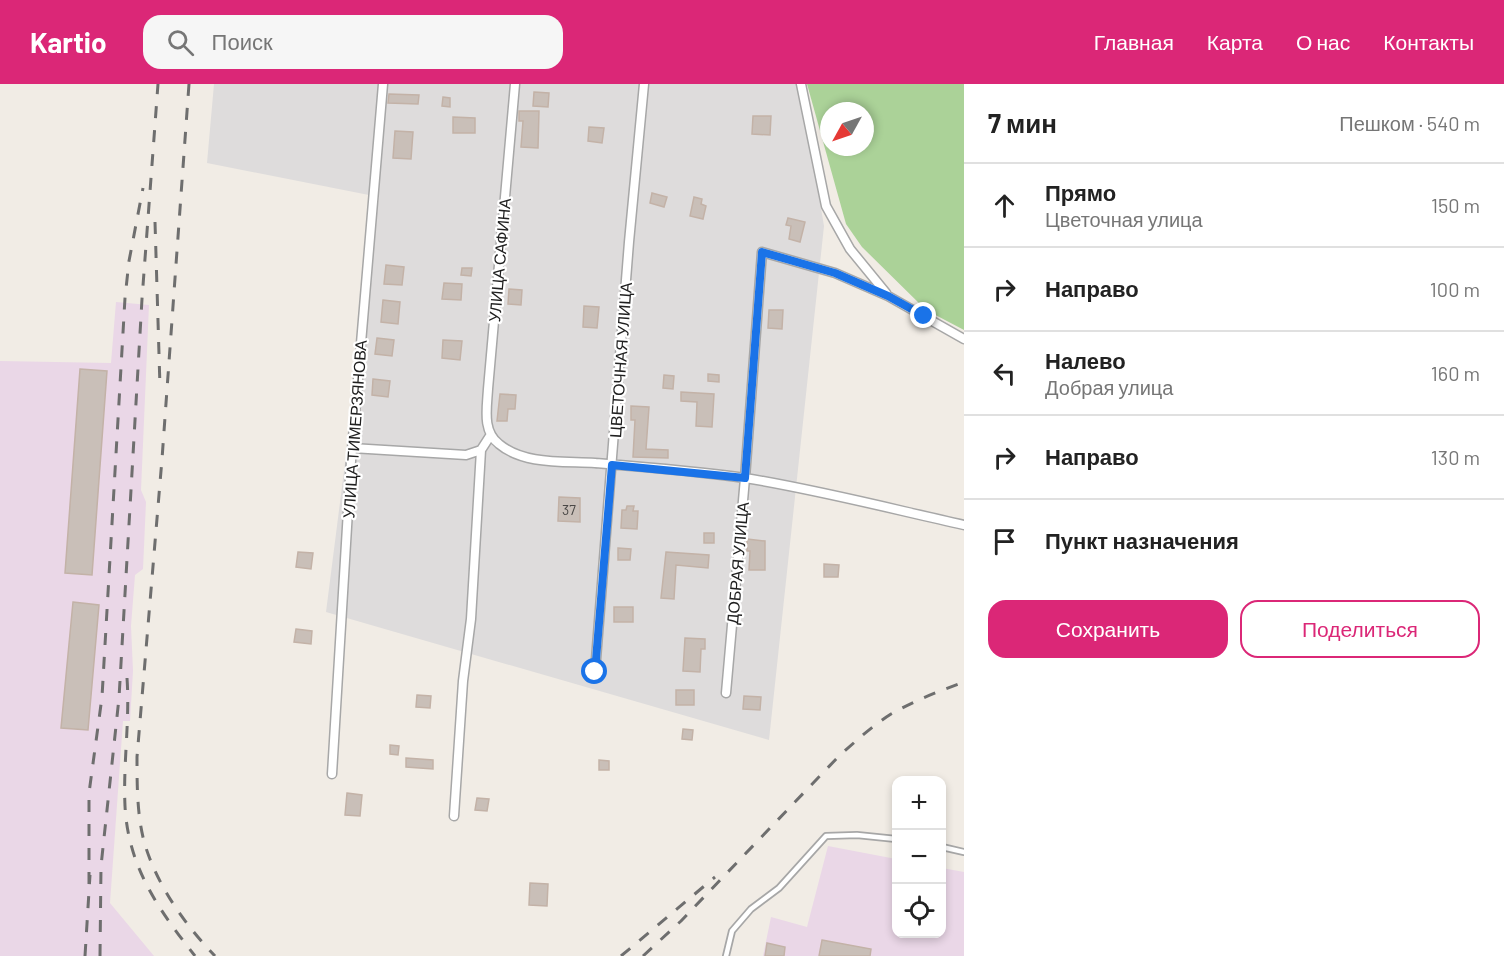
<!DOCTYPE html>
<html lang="ru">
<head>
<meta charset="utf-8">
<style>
	:root { --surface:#fff; --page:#f6f6f6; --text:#222; --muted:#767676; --line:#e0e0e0; --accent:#db2777 }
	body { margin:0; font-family:Barlow,sans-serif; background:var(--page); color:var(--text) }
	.controls { position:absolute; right:18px; bottom:18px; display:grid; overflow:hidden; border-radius:12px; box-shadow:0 3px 9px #0003 }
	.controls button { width:54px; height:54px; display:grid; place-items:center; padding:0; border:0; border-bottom:2px solid var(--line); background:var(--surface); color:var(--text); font:30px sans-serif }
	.compass { position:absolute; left:820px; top:18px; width:54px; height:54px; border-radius:50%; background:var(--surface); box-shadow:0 3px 9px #0003; rotate:230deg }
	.stop { position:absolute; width:18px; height:18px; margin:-14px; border:4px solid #1a73e8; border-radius:50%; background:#fff }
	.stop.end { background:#1a73e8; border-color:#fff; box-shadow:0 2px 6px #0008 }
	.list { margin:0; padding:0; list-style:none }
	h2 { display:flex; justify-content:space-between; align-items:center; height:78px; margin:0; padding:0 24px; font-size:26px }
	h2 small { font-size:20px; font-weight:400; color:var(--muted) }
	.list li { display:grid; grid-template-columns:39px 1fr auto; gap:18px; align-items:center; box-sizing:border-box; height:84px; padding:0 24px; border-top:2px solid var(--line) }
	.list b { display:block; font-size:22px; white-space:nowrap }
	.list p { margin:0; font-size:20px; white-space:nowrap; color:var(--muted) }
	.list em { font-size:20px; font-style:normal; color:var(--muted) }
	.actions { display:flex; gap:12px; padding:18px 24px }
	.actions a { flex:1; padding:14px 0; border:2px solid var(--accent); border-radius:18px; text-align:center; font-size:21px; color:var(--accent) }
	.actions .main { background:var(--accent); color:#fff }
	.icon { flex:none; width:33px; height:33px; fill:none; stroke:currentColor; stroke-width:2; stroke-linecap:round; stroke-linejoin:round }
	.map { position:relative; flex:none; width:964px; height:872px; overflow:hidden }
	header { display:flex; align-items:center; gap:36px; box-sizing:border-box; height:84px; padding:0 30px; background:var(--accent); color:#fff }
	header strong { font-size:28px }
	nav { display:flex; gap:33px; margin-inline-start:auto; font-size:21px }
	.search { width:420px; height:54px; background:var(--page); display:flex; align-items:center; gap:15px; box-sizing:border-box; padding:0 21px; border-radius:18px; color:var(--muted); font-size:22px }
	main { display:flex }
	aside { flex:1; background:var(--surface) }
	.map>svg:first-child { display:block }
	.residential { fill:#dedcdc }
	.industrial { fill:#ead7e7 }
	.forest { fill:#abd298; fill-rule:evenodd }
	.building { fill:#c9bfb8; stroke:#c3b2a7; stroke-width:1.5 }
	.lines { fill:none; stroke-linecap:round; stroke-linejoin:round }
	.service-casing { stroke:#a7a7a7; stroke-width:8 }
	.minor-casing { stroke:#a7a7a7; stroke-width:11 }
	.service { stroke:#fff; stroke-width:4.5 }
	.minor { stroke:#fff; stroke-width:8 }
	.rail { stroke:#6e6e6e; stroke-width:3; stroke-dasharray:12 12; stroke-linecap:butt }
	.route { stroke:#1a73e8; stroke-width:8 }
	.labels { text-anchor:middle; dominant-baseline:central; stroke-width:4.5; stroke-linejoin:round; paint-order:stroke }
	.number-label { font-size:14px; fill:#4a4846 }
	.street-label { font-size:16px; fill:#202020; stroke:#fff }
</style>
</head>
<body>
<header>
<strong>Kartio</strong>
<div class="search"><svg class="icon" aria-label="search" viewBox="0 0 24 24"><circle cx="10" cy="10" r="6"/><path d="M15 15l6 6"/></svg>Поиск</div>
<nav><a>Главная</a><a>Карта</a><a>О нас</a><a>Контакты</a></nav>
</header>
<main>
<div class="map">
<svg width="964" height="872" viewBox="0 0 964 872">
	<rect width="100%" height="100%" fill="#f1ece5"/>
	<path class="residential" d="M214,0h586l24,142 -55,514 -443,-128 53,-415 -172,-34z"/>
	<path class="industrial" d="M116,218l33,3 -8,185 5,12 -3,67 -8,6 -4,51 2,45 -3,50h-7l-13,182 44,53h-154v-595l111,2z
		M828,762l68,13v75h46v-66l22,4v84h-201l8,-39 36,10z"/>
	<path class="forest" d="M807,0h157v246l-38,-20 -64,-63 -16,-23zM829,27h36v36h-36z"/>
	<path class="building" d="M534,8l15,1 -1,14 -15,-1z
		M389,10l30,1 -1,9 -30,-1z
		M443,13l7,1v9l-8,-1z
		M519,27h20l-1,37 -17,-1 2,-26h-4z
		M753,32h18l-1,19 -18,-1z
		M453,33l22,1v15h-22z
		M589,43l15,1 -2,15 -14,-2z
		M395,47l18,1 -2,27 -18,-1z
		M652,109l15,4 -3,10 -14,-4z
		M694,113l8,2 -1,5 5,2 -3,13 -13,-3z
		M788,134l17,4 -5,20 -11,-3 2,-13 -5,-1z
		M386,181l18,2 -2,18 -18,-1z
		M462,184h10l-1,8 -10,-1z
		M444,199l18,1 -1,16 -19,-1z
		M509,205l13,1 -1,15 -13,-1z
		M383,216l17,2 -2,22 -17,-2z
		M584,222l15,1 -2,21 -14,-1z
		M769,226h14l-1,19 -14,-1z
		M377,254l17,2 -2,16 -17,-2z
		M443,256l19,1 -2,19 -18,-2z
		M80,285l27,2 -15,204 -27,-2z
		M708,290l11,1v7l-11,-1z
		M664,291l10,1 -1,13 -10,-1z
		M373,295l17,2 -2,16 -16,-2z
		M681,308l33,2 -2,33 -16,-1 1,-24 -16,-1z
		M500,310l16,1 -1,14h-7l-1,12h-10z
		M631,322l18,1 -3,42 22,1v8l-35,-1 2,-37h-4z
		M559,413l21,1v24l-22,-1z
		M627,422h7l-1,5h5l-1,18 -16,-1 1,-18h4z
		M704,449h10v10h-10z
		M747,455l18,2v29h-16l1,-19h-3z
		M618,464l13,1 -1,11h-12z
		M298,468l15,1 -2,16 -15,-2z
		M666,468l43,3 -1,13 -32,-3 -2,34 -13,-1z
		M824,480l15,1 -1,12h-14z
		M73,518l26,3 -11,125 -27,-2z
		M614,523h19v15h-19z
		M296,545l16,2 -1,13 -17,-2z
		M685,554l20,1v10h-4l-1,23 -17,-1z
		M676,606h18v15h-18z
		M417,611l14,1 -1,12 -14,-1z
		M744,612l17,1 -1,13 -17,-1z
		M683,645l10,1 -1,10 -10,-1z
		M390,661l9,1 -1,9 -8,-1z
		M406,674l27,2v9l-27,-2z
		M599,676l10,1v9h-10z
		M347,709l15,2 -2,21 -15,-1z
		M477,714l12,1 -2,12 -12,-1z
		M530,799l18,1 -1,22 -18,-1z
		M822,856l49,9 -1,7h-51z
		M767,859l18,4 -1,9h-19z"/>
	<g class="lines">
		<g class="service-casing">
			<path id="service" d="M942,763l22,5
				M726,872l6,-25 19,-22 28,-21 47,-52 31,-1 39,4"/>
		</g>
		<g class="minor-casing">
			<path id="minor" d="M515,0l-27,305c-1,19 -6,42 11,55 25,21 65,17 96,19 50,4 101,8 150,15 74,12 147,31 219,47
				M801,0l25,122 24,43 36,44
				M352,364l114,7 15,-5
				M595,588l34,-430 15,-158
				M726,609l19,-215 17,-226 73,21 53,23 76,43
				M332,690l19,-313 32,-377
				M454,732l9,-135 8,-62 10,-169 9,-14"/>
		</g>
		<use href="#service" class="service"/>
		<use href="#minor" class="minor"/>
		<path class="rail" d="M189,0l-27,375 -25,298c0,30 0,63 9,91 13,40 40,78 69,108
			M155,138l5,165
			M127,594c3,43 -4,85 -2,128 3,61 34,104 70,150
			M89,800v-91l13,-96 23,-399 4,-37 14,-73
			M85,872l5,-81
			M100,872l1,-90 18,-168 23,-399 16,-215
			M621,872l94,-79
			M643,872l38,-35 158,-165c17,-15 33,-30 52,-42 23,-13 48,-23 73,-32"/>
	</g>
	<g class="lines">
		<path class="route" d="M595,588l17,-207 133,13 17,-226 73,21 53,23 36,20"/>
	</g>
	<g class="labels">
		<g class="number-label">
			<text x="569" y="425">37</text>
		</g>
		<g class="street-label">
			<text transform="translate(499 176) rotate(-85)">УЛИЦА САФИНА</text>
			<text transform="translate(620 276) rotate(-86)">ЦВЕТОЧНАЯ УЛИЦА</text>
			<text transform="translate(354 345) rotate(-86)">УЛИЦА ТИМЕРЗЯНОВА</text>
			<text transform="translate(737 479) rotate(-85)">ДОБРАЯ УЛИЦА</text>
		</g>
	</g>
</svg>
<div class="controls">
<button>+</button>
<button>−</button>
<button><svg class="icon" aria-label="locate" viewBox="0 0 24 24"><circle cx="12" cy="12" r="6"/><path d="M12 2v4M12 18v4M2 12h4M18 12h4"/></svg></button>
</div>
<svg class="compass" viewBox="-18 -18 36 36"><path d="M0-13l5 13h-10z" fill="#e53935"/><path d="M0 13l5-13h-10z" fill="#767676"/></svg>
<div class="stop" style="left:595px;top:588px"></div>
<div class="stop end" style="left:924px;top:232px"></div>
</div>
<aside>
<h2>7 мин<small>Пешком · 540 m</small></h2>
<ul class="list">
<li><svg class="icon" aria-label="ahead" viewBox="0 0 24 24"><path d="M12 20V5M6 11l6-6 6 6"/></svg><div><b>Прямо</b><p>Цветочная улица</p></div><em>150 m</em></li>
<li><svg class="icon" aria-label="right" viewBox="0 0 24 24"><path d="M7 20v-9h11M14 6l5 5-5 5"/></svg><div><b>Направо</b></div><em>100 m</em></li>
<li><svg class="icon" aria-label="left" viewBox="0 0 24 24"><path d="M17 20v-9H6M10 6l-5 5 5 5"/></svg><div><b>Налево</b><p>Добрая улица</p></div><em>160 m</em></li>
<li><svg class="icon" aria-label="right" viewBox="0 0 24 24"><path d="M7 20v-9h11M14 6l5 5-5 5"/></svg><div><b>Направо</b></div><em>130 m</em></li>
<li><svg class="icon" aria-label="arrive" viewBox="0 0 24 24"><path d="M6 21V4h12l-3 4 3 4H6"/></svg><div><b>Пункт назначения</b></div></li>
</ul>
<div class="actions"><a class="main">Сохранить</a><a>Поделиться</a></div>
</aside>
</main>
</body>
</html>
